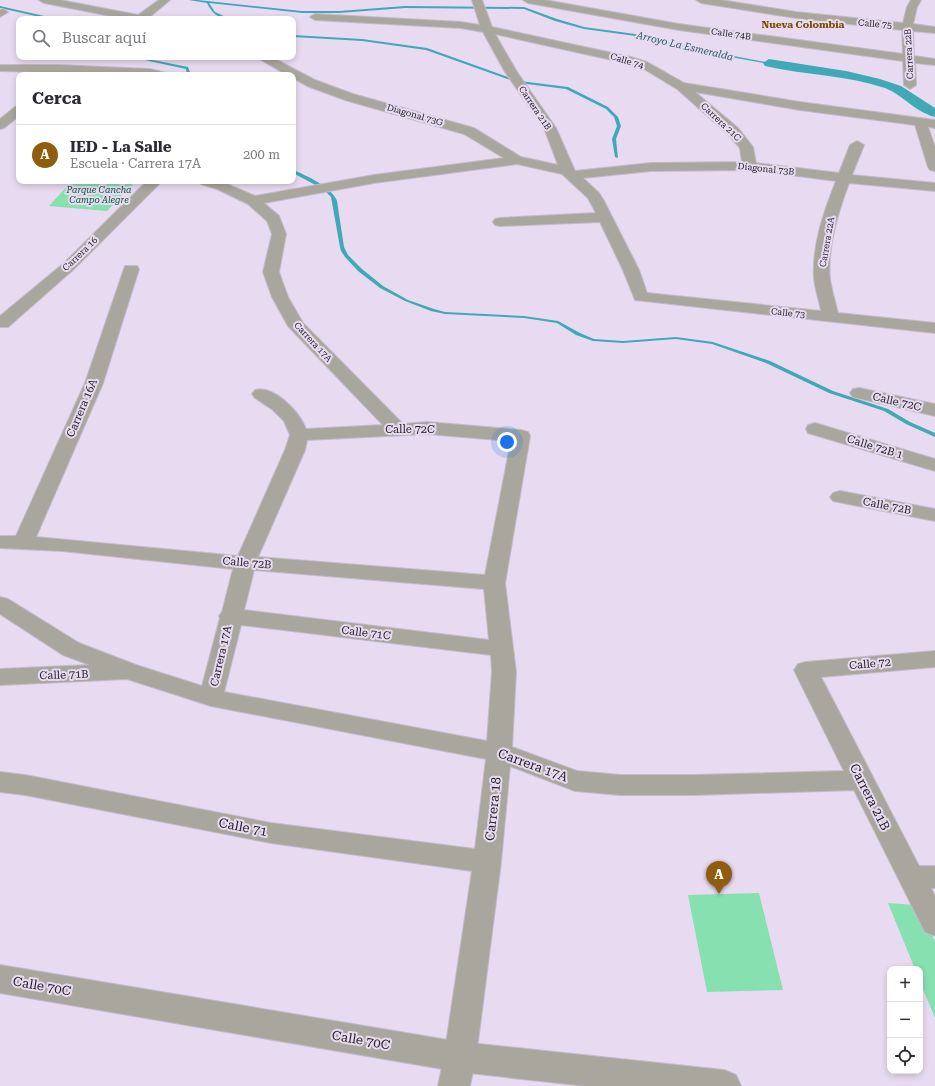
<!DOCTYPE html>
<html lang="es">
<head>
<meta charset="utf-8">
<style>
	:root { --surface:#fff; --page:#f2f2f3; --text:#2b2b33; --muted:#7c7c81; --line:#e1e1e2; --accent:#905c0e }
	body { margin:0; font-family:"Roboto Serif",serif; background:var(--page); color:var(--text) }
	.controls { position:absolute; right:12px; bottom:12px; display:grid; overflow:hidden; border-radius:8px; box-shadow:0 2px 6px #0003 }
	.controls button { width:36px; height:36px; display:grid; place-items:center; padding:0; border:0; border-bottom:1px solid var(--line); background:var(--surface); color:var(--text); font:20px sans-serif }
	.you { position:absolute; left:507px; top:442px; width:14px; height:14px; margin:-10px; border:3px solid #fff; border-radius:50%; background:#1a73e8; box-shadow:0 0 0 6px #1a73e833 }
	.badge { display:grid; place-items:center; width:26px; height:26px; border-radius:50%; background:var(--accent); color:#fff; font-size:13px; font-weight:700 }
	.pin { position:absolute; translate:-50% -33px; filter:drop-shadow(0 1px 2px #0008) }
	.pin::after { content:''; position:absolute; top:21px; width:14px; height:12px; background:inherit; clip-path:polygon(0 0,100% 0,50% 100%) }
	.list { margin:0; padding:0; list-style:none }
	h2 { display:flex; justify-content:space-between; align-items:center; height:52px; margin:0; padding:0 16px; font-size:17px }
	h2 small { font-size:13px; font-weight:400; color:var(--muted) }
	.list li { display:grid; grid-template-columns:26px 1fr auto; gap:12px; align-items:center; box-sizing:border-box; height:60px; padding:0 16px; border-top:1px solid var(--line) }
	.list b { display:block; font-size:15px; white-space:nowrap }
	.list p { margin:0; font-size:13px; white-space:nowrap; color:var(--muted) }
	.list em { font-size:13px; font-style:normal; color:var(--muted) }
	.icon { flex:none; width:22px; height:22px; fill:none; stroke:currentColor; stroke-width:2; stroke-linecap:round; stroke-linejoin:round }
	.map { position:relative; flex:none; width:935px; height:1086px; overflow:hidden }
	.search { position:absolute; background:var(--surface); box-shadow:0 2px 6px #0003; left:16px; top:16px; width:280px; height:44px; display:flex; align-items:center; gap:10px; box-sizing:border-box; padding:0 14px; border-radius:8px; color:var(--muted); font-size:15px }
	.panel { position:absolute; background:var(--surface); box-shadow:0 2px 6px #0003; left:16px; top:72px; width:280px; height:112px; border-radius:8px }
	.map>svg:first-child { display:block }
	.green { fill:#86e0b0 }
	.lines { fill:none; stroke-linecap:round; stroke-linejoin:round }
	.stream { fill:#3fa9b6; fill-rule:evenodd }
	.canal { fill:#3fa9b6; fill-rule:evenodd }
	.minor-casing { stroke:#c5bacd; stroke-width:2 }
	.tertiary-casing { stroke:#c5bacd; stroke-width:2 }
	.minor { fill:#a9a79d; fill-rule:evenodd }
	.tertiary { fill:#a9a79d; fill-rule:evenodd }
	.labels { text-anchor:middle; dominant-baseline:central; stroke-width:4; stroke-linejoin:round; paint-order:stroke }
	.far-street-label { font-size:9px; fill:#262129; stroke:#e8dbf1 }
	.far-park-label { font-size:9px; font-style:italic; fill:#005433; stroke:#e8dbf1 }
	.far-neighbourhood-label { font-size:10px; font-weight:bold; fill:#7b4c00; stroke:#e8dbf1 }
	.far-water-label { font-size:10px; font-style:italic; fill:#1d585f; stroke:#e8dbf1 }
	.street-label { font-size:11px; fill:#262129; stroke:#e8dbf1 }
	.near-street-label { font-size:13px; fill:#262129; stroke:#e8dbf1 }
</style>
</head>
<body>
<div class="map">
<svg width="935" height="1086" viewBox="0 0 935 1086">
	<rect width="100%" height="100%" fill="#e8dbf1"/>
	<path class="green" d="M72,181h64l-29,30 -58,-5z
		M759,893l24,97 -76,2 -19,-97z
		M888,903l28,2 19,36v77l-15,-36v-13h-5z"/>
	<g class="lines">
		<path class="stream" d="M189,0h9l104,11h37l66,-5 119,1 33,12 27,8 66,9 36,11 85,16 -2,1 -84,-15 -35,-11 -66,-9 -29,-8 -31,-12 -119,-1 -66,5h-37l-93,-10 6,9 15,7c-12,0 -19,-7 -23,-16z
			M0,6l53,12 2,1h-6l-49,-11z
			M293,35l69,4 65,9 89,32 -3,1 -87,-31 -64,-9 -69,-4z
			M131,57h7l50,10 3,8h-4l-1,-6z
			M520,81l48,6 40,20 10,10 3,9 -5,13 2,19 -3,-1 -3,-18 5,-13 -3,-9 -8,-8 -40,-20 -47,-6 -1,-1z
			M293,170c13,5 40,18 44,31l7,46 4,8 14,14 21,17 25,14 26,9 11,3 79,4 34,5 22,12 14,6 29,2 53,-4 37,5 57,19 63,30 55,18 22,13 25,11v4l-29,-13 -22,-13 -55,-18 -63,-30 -54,-19 -36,-5 -53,4 -30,-2 -17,-6 -19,-12 -33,-5 -79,-4 -14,-3 -26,-10 -25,-13 -22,-17 -13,-14 -4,-6 -1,-4 -9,-50 -8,-8 -30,-16z"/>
		<path class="canal" d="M769,59l77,12 34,8 21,7 34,22v9c-20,-5 -32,-22 -50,-29 -39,-13 -81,-13 -120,-22l-2,-3z"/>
		<g class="minor-casing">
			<path id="minor" d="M39,0h21l78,15 21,-15h11l-23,19h-21l-82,-16z
				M472,0h10l10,27 139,30 16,5 37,21 116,19 135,18v8l-7,-1 7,20v24l-5,-1 -2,-3 -13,-42 -115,-15 -105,-18 43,36 15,19 3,16 83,10 11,-28 7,-4 7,4 -12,30 83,8v8l-86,-8c-11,30 -22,64 -19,97 2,11 5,22 8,33l97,10v10l-300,-33 -12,-30 -23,-48 -100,4 -5,-1 -2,-3 2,-3 5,-1 96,-5 -8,-15 -26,-24 -45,-10 -143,19 -110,20 15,13 7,18 -7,38 9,25 15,26 100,101 24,-2 94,8 7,2 2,4 -25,147 11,89 -4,75 65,24 43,4h74l150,-4 -50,-101 4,-6 8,-2 129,-11v16l-114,10 98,189h16v22h-4l4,8v40l-10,-4 -71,-142 -160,5h-74l-45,-4 -65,-25 -9,96 -25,195 -6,29h-32l6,-29 28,-186 -201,-28 -246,-48 -25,-3v-20l25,3 246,48 204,26 11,-90 -275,-53 -84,-27 -127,6v-16l90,-4 -27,-10 -63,-41v-17l8,2 71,44 57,22 66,21 18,-68 -1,-2 3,-4 11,-43 -171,-18 -62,-3v-12h16l69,-153 40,-117h12l2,3 -36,114 -67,154 202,19 47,-106 5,-15 -6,-14 -11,-11 -18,-12 -3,-4 3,-4c19,-5 45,22 51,39l77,-4 -95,-99 -16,-29 -9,-25 9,-38 -5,-13 -19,-17 -31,-15 -16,-5 -2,-3h21l35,15 119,-21 130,-17 -40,-24 -119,-34 -38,-14 -14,-8v-3h-6l-31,-18h15l44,23 38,14 121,34 47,29 37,8 -14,-37 -39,-56 -22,-40 -22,-4 -146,-8 -5,-3 5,-3 146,8 19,3zM495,34l144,32 38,23 51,45 12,14 2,14 -91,1 -76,8 -19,-43 -39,-56zM750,170l86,11c-12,30 -24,64 -22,97 1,11 5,22 7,33l-174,-18 -8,-23 -35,-69 -5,-8 -16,-15 68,-7zM427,434l84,7 -26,134 -227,-18 47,-107 2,-10zM254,570l230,19 5,51 -245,-30zM241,625l250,30 1,17 -5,69 -263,-49z
				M523,0h22l134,24 224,30 -1,-24 -106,-12 -95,-15 -5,-3h25l75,12 107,11 4,-16 4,-7h10l-4,7 -4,17 22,3v6l-22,-2 1,25 21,3v6l-20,-2 1,22 -6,4 -6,-4 -1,-24 -224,-31 -151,-27z
				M3,9l5,3 -8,5v-7z
				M0,65h59l91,4 16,4 2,2 -168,-4z
				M19,106v10l-15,12 -4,1v-10l15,-12z
				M147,181h15l-88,88 -66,58h-8v-11l64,-53z
				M859,388l76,16v12l-82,-19 -3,-4 3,-4z
				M815,423l120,36v12l-127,-38 -2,-4 2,-4z
				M840,491l95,18v12l-102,-20 -3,-4 3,-4z"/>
		</g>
		<g class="tertiary-casing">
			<path id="tertiary" d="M0,965l460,77 264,28 12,5 5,11h-156l-125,-14 -460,-79z"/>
		</g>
		<use href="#minor" class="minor"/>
		<use href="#tertiary" class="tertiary"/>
	</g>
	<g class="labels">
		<g class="far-street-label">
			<text transform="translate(875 24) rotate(5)">Calle 75</text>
			<text transform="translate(731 34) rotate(8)">Calle 74B</text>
			<text transform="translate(909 54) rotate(-93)">Carrera 22B</text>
			<text transform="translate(627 61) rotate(17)">Calle 74</text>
			<text transform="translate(535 108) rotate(56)">Carrera 21B</text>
			<text transform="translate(415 115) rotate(16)">Diagonal 73G</text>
			<text transform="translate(721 122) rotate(43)">Carrera 21C</text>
			<text transform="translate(766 169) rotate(6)">Diagonal 73B</text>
			<text transform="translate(827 242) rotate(-80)">Carrera 22A</text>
			<text transform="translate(80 254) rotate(-44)">Carrera 16</text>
			<text transform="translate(788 313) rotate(6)">Calle 73</text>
			<text transform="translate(313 342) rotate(47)">Carrera 17A</text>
		</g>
		<g class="far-park-label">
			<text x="99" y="190">Parque Cancha<tspan x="99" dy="10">Campo Alegre</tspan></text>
		</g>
		<g class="far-neighbourhood-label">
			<text x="803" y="24">Nueva Colombia</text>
		</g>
		<g class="far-water-label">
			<text transform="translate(685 46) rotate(13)">Arroyo La Esmeralda</text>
		</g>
		<g class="street-label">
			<text transform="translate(897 402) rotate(13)">Calle 72C</text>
			<text transform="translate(82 408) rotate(-67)">Carrera 16A</text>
			<text x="410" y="429">Calle 72C</text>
			<text transform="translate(875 447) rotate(17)">Calle 72B 1</text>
			<text transform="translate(887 506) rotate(11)">Calle 72B</text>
			<text transform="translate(247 563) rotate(5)">Calle 72B</text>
			<text transform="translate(366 633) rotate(7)">Calle 71C</text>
			<text transform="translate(221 656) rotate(-77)">Carrera 17A</text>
			<text transform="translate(870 664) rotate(-5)">Calle 72</text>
			<text transform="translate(64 675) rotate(-2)">Calle 71B</text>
		</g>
		<g class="near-street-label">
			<text transform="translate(533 765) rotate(20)">Carrera 17A</text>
			<text transform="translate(870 797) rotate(63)">Carrera 21B</text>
			<text transform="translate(493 809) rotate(-84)">Carrera 18</text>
			<text transform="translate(243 827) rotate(11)">Calle 71</text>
			<text transform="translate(42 986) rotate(10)">Calle 70C</text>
			<text transform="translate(361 1040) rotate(10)">Calle 70C</text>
		</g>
	</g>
</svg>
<div class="controls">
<button>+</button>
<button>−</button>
<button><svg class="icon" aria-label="locate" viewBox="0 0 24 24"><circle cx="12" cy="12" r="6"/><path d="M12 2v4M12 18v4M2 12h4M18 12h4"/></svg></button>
</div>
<div class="you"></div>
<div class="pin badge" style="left:719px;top:894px">A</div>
<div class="search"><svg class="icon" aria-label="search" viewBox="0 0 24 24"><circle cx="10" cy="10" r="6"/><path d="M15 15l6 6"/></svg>Buscar aquí</div>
<section class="panel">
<h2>Cerca<small></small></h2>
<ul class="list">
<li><span class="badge">A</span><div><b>IED - La Salle</b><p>Escuela · Carrera 17A</p></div><em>200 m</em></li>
</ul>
</section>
</div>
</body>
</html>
